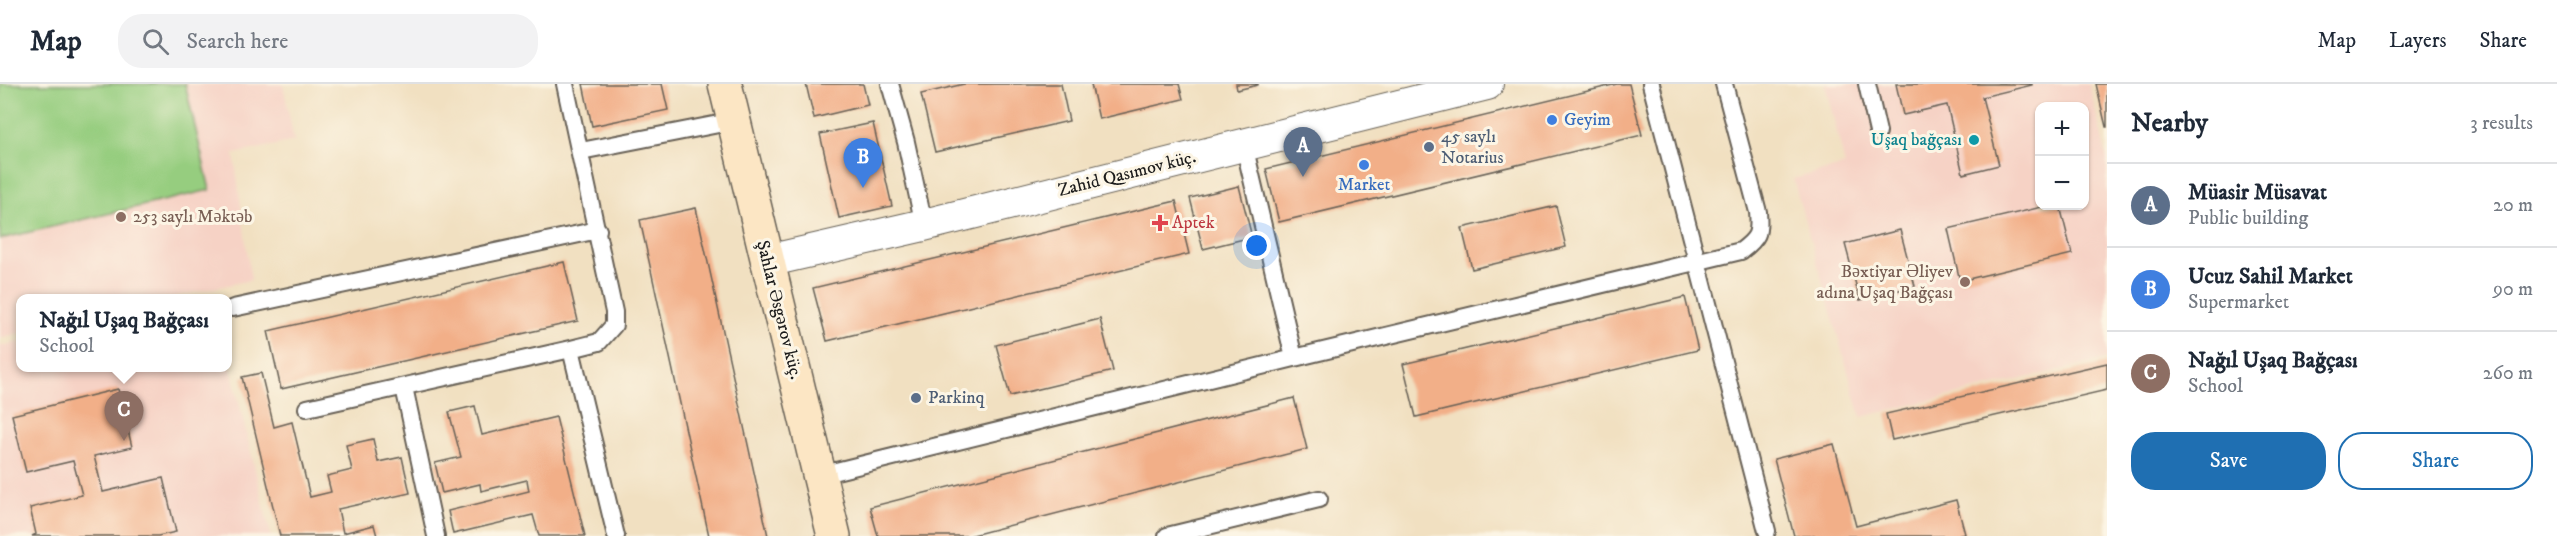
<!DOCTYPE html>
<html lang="en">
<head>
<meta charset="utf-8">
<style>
	:root { --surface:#fff; --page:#f2f2f3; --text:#1f2937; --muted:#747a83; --line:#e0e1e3; --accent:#1f6fb2 }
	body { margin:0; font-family:"IM FELL DW Pica",serif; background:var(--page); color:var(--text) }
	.controls { position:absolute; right:18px; top:18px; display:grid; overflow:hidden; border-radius:12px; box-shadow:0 2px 4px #0004 }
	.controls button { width:54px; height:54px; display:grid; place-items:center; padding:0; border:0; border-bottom:2px solid var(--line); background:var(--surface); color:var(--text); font:30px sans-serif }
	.you { position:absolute; left:1257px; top:162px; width:21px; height:21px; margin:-15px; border:4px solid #fff; border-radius:50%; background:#1a73e8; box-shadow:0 0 0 9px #1a73e833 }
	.badge { display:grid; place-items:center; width:39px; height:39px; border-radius:50%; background:var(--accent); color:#fff; font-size:20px; font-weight:700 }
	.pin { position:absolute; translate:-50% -50px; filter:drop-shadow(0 2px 3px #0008) }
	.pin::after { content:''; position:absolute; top:32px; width:21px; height:18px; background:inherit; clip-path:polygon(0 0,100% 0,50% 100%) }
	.popup { position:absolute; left:16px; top:210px; width:216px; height:78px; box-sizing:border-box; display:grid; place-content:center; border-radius:12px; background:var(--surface); filter:drop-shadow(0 2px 4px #0005); font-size:20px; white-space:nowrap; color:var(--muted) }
	.popup b { font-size:22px; color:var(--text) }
	.popup::after { content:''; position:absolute; left:50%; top:100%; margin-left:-12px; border:12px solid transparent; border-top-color:var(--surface) }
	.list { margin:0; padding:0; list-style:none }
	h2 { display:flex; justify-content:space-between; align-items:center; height:78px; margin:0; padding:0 24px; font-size:26px }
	h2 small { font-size:20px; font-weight:400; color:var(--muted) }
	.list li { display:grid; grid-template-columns:39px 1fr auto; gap:18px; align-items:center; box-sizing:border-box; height:84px; padding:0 24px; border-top:2px solid var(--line) }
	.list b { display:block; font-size:22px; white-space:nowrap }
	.list p { margin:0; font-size:20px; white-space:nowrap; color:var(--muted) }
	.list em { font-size:20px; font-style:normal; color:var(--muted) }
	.actions { display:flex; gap:12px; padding:18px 24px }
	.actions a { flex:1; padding:14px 0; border:2px solid var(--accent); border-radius:24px; text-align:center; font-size:21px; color:var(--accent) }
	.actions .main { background:var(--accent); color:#fff }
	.icon { flex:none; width:33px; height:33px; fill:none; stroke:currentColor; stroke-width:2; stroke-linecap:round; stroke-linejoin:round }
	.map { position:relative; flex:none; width:2107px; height:452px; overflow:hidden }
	header { display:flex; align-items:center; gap:36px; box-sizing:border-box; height:84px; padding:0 30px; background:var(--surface); border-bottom:2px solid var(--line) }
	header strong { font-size:28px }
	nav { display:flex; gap:33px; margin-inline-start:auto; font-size:21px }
	.search { width:420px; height:54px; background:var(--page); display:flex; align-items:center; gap:15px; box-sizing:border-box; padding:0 21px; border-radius:24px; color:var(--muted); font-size:22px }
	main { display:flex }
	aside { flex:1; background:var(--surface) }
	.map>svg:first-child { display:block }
	.built { fill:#f6d2c5; fill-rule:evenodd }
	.green { fill:#96cd7f; stroke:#59744e; stroke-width:1.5 }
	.building { fill:#f2af88 }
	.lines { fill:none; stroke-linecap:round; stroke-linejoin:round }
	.lane-casing { stroke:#676156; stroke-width:20 }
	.street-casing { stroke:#676156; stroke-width:34 }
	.secondary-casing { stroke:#676156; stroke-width:36 }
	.lane { stroke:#fff; stroke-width:16 }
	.street { stroke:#fff; stroke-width:32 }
	.secondary { stroke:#fce6c4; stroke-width:33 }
	.shop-dot { fill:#3f7fe0; stroke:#fcf5e5; stroke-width:2 }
	.culture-dot { fill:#0f9aa8; stroke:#fcf5e5; stroke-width:2 }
	.service-dot { fill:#5c6f8a; stroke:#fcf5e5; stroke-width:2 }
	.education-dot { fill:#8d6e63; stroke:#fcf5e5; stroke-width:2 }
	.health-dot { fill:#e0444e; stroke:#fcf5e5; stroke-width:2 }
	.labels { text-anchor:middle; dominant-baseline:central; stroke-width:6; stroke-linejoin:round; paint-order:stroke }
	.shop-label { font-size:18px; fill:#366cbe; stroke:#fcf5e5; text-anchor:start }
	.service-label { font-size:18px; fill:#4e5e75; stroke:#fcf5e5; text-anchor:start }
	.culture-label { font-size:18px; fill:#0d838f; stroke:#fcf5e5; text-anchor:end }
	.street-label { font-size:18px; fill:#1c1c1c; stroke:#fcf5e5 }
	.education-label { font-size:18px; fill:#785e54; stroke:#fcf5e5; text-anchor:start }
	.health-label { font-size:18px; fill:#be3a42; stroke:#fcf5e5; text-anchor:start }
</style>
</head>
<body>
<header>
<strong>Map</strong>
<div class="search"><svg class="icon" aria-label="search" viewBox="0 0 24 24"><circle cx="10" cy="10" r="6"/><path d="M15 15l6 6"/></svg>Search here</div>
<nav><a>Map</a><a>Layers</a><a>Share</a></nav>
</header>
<main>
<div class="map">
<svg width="2107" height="452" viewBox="0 0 2107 452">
	<rect width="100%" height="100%" fill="#fcf5e5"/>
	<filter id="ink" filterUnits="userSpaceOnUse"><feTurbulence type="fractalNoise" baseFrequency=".0167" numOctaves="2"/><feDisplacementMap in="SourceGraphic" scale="12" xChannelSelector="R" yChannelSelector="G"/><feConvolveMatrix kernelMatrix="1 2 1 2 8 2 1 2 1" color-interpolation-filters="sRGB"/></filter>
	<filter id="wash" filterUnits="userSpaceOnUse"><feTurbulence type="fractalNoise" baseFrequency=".008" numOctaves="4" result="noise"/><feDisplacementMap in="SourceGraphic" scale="24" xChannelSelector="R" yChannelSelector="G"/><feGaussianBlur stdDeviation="1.35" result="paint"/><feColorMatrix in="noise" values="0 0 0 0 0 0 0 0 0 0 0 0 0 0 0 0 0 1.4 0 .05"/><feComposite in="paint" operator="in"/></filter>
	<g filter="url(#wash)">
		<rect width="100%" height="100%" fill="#f1e0c1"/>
		<path class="built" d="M0,0h283l11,57 -60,13 17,126 -81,18h-149l-1,35 -20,5z
			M1825,0h264l18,74v201l-246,58 -68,-238 52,-14zM2040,22h44v100h-44z
			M20,258l1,26h207v-12l43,180h-271v-190z"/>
		<path class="green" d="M0,0h185l25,106 -210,49z"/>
		<g id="blocks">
			<path class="building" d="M583,0h79l6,26 -76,16z
				M806,0h57l5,21 -54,13z
				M964,0h97l8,37 -134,31 -14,-58z
				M1091,0h88l4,15 -84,20z
				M1236,0h22v1l-21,5z
				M1617,0h12l13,51 -363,87 -13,-53z
				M1896,0h136v1l-50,12 17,68 -36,9 -16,-69 -44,10z
				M2096,0h11v43h-1z
				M873,39l19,83 -53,12 -19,-84z
				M1239,102l13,51 -49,12 -13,-51z
				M1176,117l13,53 -362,87 -14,-53z
				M1556,122l10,41 -94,22 -10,-41z
				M2046,122h14l12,48 -112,27 -12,-52z
				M696,124l72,328h-59l-69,-316z
				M1900,146l15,56 -55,14 -15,-56z
				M564,178l14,59 -297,68 -13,-58z
				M1685,213l13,53 -282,67 -13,-53z
				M1100,235l13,52 -103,25 -14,-51z
				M2107,279v27l-215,50 -6,-26z
				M261,289l13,54 18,-5 18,75 21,-5 -4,-16 25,-6 -6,-25 27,-6 5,23 24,-5 8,36 -72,16 5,24 31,-8 3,11h-97l-38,-159z
				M118,305l14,58 -38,9 9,36 60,-14 13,54 -18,4h-126l4,-2 -6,-26 52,-13 -9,-34 -47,11 -14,-57z
				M1294,314l13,51 -338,87h-91l-8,-29z
				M475,322l7,29 74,-18 29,119h-46l-6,-21 -80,19 -5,-23 81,-20 -2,-11 -46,11 -1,-7 -38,9 -7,-30 26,-6 -12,-45z
				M1834,360l22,82 100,-26 9,34 -9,2h-162l-20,-77z"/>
		</g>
	</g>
	<g filter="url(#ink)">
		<use href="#blocks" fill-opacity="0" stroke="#676156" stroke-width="1.5"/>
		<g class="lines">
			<g class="lane-casing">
				<path id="lane" d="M565,0l49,228v13l-15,17 -28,7 45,187
					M890,0l16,58 18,83
					M1651,0l116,447
					M1867,0l11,48
					M1244,61l50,213
					M581,67l153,-30
					M233,224l365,-78
					M404,303l32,149
					M307,324l264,-59
					M820,391l474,-117 447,-107c17,-13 19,-17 17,-39l-34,-128
					M1167,452l152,-37"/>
			</g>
			<g class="street-casing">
				<path id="street" d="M767,177l157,-36 563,-141"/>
			</g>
			<g class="secondary-casing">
				<path id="secondary" d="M725,0l109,452"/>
			</g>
			<use href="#lane" class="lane"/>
			<use href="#street" class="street"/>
			<use href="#secondary" class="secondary"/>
		</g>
	</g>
	<g class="shop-dot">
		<circle cx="1552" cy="36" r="6"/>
		<circle cx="1364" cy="81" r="6"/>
	</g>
	<circle class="culture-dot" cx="1974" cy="56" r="6"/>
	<g class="service-dot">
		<circle cx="1429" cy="63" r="6"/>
		<circle cx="916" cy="314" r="6"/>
	</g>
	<g class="education-dot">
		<circle cx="121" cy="133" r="6"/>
		<circle cx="1965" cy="198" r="6"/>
	</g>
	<path class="health-dot" d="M1157 130h6v6h6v6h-6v6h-6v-6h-6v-6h6z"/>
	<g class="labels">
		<g class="shop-label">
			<text x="1564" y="36">Geyim</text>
			<text x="1364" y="101" text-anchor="middle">Market</text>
		</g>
		<g class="service-label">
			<text x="1441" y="53">45 saylı<tspan x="1441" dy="21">Notarius</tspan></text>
			<text x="928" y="314">Parkinq</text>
		</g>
		<g class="culture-label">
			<text x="1962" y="56">Uşaq bağçası</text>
		</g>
		<g class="street-label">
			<text transform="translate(1127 90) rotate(-14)">Zahid Qasımov küç.</text>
			<text transform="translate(779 226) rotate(76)">Şahlar Əsgərov küç.</text>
		</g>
		<g class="education-label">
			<text x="133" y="133">253 saylı Məktəb</text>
			<text x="1953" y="188" text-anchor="end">Bəxtiyar Əliyev<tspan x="1953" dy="21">adına Uşaq Bağçası</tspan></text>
		</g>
		<g class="health-label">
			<text x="1172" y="139">Aptek</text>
		</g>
	</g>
</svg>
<div class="controls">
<button>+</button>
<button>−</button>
</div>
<div class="you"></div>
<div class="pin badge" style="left:1303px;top:93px;background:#5c6f8a">A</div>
<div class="pin badge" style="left:863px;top:104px;background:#3f7fe0">B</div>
<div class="pin badge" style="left:124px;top:357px;background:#8d6e63">C</div>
<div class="popup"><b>Nağıl Uşaq Bağçası</b>School</div>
</div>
<aside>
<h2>Nearby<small>3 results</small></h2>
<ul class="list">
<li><span class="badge" style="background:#5c6f8a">A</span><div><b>Müasir Müsavat</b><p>Public building</p></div><em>20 m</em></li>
<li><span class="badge" style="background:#3f7fe0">B</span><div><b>Ucuz Sahil Market</b><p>Supermarket</p></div><em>90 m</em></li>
<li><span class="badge" style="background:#8d6e63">C</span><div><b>Nağıl Uşaq Bağçası</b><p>School</p></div><em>260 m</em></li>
</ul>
<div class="actions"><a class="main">Save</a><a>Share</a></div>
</aside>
</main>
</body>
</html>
